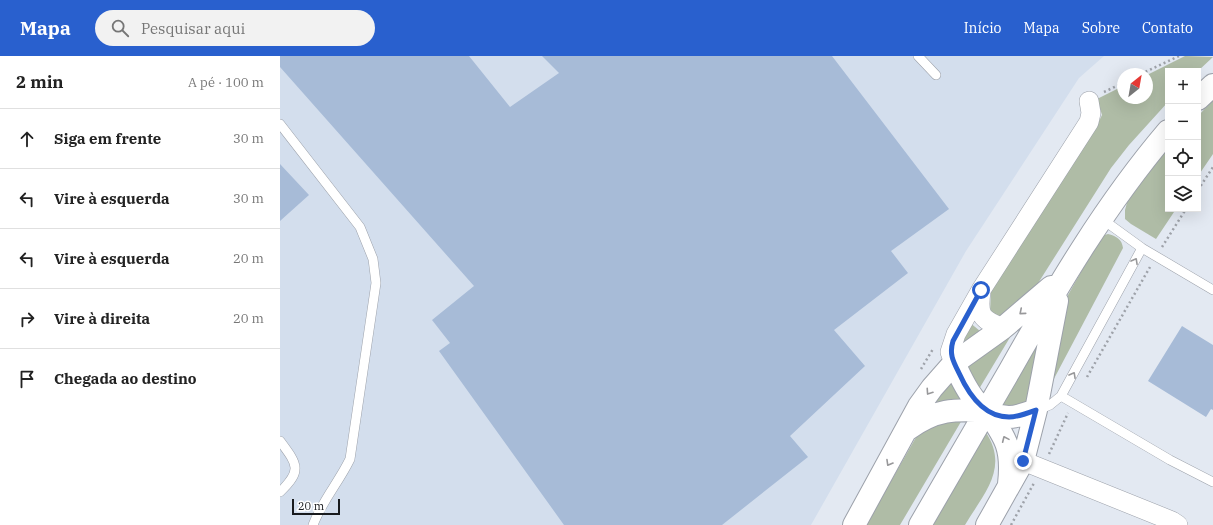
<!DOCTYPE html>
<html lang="pt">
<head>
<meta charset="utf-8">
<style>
	:root { --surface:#fff; --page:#f2f2f2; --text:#222; --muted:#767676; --line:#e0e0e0; --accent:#2960ce }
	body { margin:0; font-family:"IBM Plex Serif",serif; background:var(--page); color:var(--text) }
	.controls { position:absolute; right:12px; top:12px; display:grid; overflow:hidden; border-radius:0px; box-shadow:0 4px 16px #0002 }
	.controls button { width:36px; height:36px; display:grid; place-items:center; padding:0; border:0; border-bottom:1px solid var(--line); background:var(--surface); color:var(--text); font:20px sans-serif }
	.compass { position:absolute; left:837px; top:12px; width:36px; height:36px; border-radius:50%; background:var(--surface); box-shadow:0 4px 16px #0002; rotate:31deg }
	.scale { position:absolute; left:12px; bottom:10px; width:48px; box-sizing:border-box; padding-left:4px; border:2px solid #191b1e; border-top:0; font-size:11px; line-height:14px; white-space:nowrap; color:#191b1e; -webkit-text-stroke:3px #fff; paint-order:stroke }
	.stop { position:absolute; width:12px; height:12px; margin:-9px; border:3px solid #2960ce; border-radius:50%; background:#fff }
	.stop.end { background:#2960ce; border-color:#fff; box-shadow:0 1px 4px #0008 }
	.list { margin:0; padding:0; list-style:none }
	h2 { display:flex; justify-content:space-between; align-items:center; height:52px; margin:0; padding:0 16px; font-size:17px }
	h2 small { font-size:13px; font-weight:400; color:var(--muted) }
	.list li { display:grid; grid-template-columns:26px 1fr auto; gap:12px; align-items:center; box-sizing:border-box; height:60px; padding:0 16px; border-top:1px solid var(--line) }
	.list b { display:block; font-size:15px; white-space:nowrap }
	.list em { font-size:13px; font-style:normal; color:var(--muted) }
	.icon { flex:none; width:22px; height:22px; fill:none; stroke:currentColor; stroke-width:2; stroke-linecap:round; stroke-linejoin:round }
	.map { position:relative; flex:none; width:933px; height:469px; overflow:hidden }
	header { display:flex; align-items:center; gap:24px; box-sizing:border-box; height:56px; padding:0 20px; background:var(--accent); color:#fff }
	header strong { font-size:19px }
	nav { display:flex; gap:22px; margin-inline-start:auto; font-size:14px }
	.search { width:280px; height:36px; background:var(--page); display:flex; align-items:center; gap:10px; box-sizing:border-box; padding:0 14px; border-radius:22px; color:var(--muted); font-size:15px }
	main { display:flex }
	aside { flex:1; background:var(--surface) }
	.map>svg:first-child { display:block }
	.built { fill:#d3deed }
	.green { fill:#afbca6 }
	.building { fill:#a7bbd7 }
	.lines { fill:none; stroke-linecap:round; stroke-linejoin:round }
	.lane-casing { stroke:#9ca1aa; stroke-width:10 }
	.street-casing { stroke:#9ca1aa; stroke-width:20 }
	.secondary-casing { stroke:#9ca1aa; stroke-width:24 }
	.path { stroke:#9ea2a9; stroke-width:2.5; stroke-dasharray:2 3; stroke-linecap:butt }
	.lane { stroke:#fff; stroke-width:9 }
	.street { stroke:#fff; stroke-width:19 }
	.secondary { stroke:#fff; stroke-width:22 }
	.oneway { stroke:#98989a }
	.route { stroke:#2960ce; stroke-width:5 }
</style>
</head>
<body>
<header>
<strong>Mapa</strong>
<div class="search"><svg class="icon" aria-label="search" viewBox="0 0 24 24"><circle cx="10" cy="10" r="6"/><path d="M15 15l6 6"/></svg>Pesquisar aqui</div>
<nav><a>Início</a><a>Mapa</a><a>Sobre</a><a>Contato</a></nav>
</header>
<main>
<aside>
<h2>2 min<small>A pé · 100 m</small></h2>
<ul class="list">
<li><svg class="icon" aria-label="ahead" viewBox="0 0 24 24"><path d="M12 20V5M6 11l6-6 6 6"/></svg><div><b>Siga em frente</b></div><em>30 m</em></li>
<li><svg class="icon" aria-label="left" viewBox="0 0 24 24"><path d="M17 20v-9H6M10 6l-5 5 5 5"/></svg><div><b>Vire à esquerda</b></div><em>30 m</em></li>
<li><svg class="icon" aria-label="left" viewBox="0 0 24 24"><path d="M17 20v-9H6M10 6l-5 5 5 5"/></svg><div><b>Vire à esquerda</b></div><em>20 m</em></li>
<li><svg class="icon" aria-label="right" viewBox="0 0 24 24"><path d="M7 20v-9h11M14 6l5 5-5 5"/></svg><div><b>Vire à direita</b></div><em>20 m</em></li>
<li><svg class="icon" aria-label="arrive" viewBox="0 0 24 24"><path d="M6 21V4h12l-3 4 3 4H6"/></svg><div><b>Chegada ao destino</b></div></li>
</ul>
</aside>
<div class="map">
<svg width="933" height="469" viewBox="0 0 933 469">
	<rect width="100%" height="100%" fill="#e3e9f2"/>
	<path class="built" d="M0,0h824l-25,22 -113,173 -155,274h-531z"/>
	<path class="green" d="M905,0l28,1 -15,14h-30v31l-39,43 -18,23 -76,120 -34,28 -11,-3 1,-23 108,-169 3,-6 -5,-16 26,-13v12h24v-23z
		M933,44v54l-15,22v-60z
		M888,92v61h8l-20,30 -25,-15 -6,-5v-9l3,-11z
		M828,178c8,2 14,5 15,14l-76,144 16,-88 38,-68z
		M689,266l11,9 -26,22z
		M738,268l-42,70 -14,-27z
		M762,278l-11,71 -14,3 -17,-2z
		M669,317l13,29 -41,10z
		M682,364l-62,105h-34l53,-93 17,-11z
		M705,375c25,37 -1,62 -20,94h-34z"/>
	<path class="building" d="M0,0h189l41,51 49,-34 -17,-17h290l117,153 -58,42 17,22 -74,57 31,36 -75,70 18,21 -86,68h-158l-125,-174 11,-8 -18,-23 42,-34 -194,-219z
		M0,108l29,31 -29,26z
		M902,270l31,19v65l-2,-1 -5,8 -58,-36z"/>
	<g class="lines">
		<g class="lane-casing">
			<path id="lane" d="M638,0l18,19
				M0,68l80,103 13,32 3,24 -26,176c-11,23 -28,42 -37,66
				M822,163l40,29 71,42
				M781,340l109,64 43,22
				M758,354l12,-5 11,-9 81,-148
				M0,385c17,23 23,29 0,51"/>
		</g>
		<g class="street-casing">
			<path id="street" d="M701,235c-3,24 -1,28 22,37
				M674,307l-4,-11 6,-18 25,-44 108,-168 2,-9 -2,-12
				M743,405l149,60 6,4"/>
		</g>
		<g class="secondary-casing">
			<path id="secondary" d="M918,43l15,-14
				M674,307c11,24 24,54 55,54 9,0 19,-4 27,-7
				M628,373c28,-20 46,-20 79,-18 19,27 26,38 22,73
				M574,469l65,-119 13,-18 22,-25 49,-35 48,-41
				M640,469c30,-51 60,-103 90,-155 47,-83 95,-165 158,-239
				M707,469l36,-64 13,-51 21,-109"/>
		</g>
		<path class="path" d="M861,18l38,-18
			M824,36l19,-9
			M918,134l15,-23
			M882,191l24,-38
			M641,313l12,-20
			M807,321l63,-110
			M769,398l19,-41
			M731,469l23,-42"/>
		<use href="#lane" class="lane"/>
		<use href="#street" class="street"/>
		<use href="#secondary" class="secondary"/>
	</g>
	<defs><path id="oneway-chevron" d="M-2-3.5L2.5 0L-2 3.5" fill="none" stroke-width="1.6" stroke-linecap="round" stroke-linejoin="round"/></defs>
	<g class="oneway">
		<use href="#oneway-chevron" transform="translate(855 205) rotate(-61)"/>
		<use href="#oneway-chevron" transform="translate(742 256) rotate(140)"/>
		<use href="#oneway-chevron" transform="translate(793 319) rotate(-61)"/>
		<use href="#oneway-chevron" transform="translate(649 336) rotate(124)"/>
		<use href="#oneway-chevron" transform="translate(725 383) rotate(-114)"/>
		<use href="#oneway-chevron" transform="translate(609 407) rotate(120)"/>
	</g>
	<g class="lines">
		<path class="route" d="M701,234l-28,51c-4,13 0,20 6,32 9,20 24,44 50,44 9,0 19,-4 27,-7l-13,51"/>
	</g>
</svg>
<div class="controls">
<button>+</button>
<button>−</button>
<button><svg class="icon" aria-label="locate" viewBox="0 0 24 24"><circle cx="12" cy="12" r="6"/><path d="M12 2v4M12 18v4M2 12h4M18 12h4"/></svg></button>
<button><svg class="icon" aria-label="layers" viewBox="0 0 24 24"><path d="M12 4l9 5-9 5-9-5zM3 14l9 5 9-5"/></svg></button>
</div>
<svg class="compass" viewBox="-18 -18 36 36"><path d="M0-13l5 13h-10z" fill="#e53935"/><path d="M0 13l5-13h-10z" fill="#767676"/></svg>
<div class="scale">20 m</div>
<div class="stop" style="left:701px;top:234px"></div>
<div class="stop end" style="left:743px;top:405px"></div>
</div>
</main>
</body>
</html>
